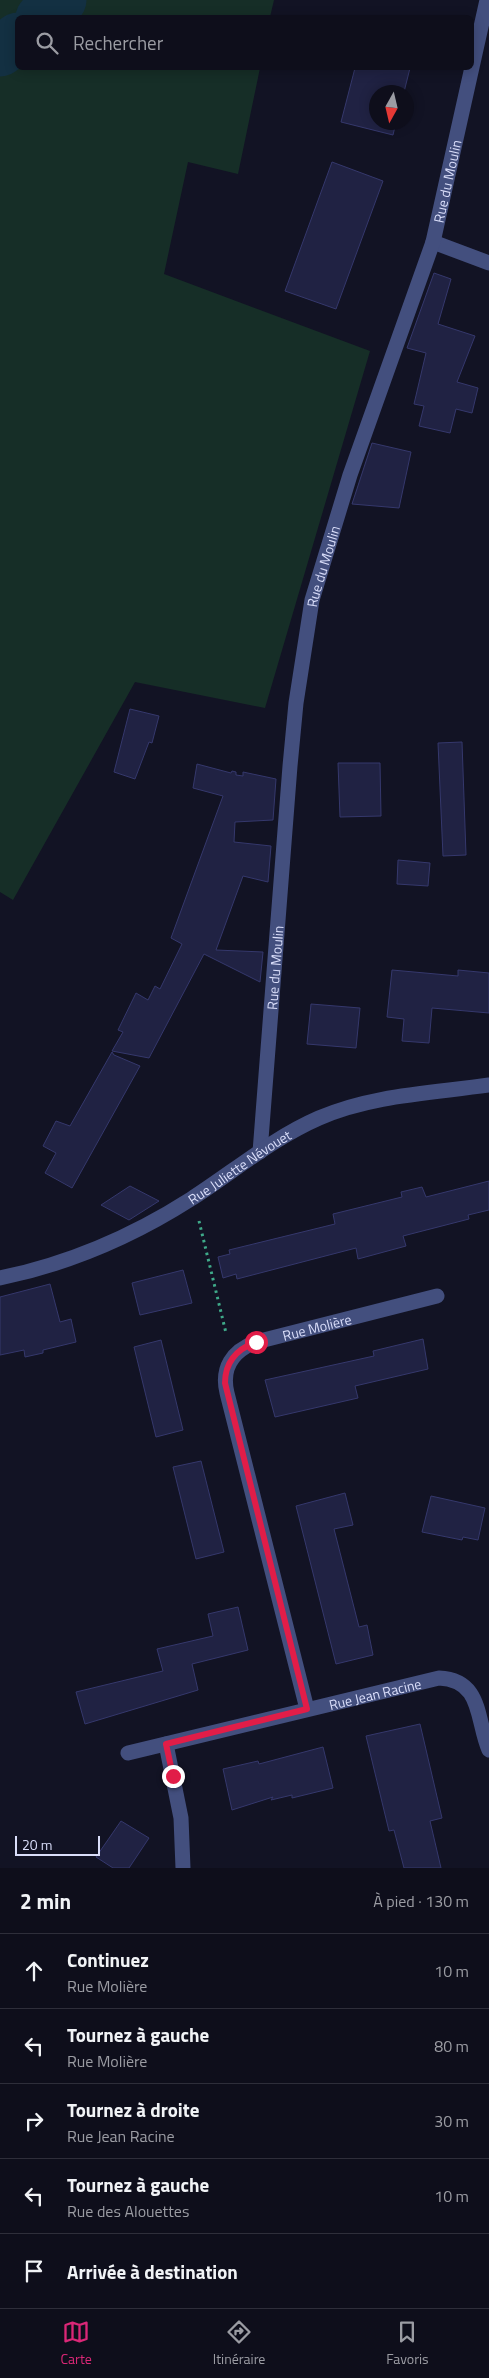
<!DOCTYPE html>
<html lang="fr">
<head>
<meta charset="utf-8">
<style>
	:root { --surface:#0e0e1b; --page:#171724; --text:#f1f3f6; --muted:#9b9ca3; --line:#2e2e3a; --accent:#db2777 }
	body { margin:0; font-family:"Titillium Web",sans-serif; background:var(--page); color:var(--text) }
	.compass { position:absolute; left:369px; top:85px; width:45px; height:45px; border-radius:50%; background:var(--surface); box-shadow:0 2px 12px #0003; rotate:188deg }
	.scale { position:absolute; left:15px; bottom:12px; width:85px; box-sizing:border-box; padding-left:5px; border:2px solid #dadefa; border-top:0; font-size:14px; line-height:18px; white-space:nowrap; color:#dadefa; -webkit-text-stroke:4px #121324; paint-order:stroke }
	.stop { position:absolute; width:15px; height:15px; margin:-11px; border:4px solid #e11d48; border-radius:50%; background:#fff }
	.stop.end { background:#e11d48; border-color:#fff; box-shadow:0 1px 5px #0008 }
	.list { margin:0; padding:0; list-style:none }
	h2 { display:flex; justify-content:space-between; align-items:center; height:65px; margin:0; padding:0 20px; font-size:21px }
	h2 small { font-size:16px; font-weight:400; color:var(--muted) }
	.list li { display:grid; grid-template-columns:32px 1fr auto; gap:15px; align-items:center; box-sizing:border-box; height:75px; padding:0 20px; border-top:1px solid var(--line) }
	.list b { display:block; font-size:19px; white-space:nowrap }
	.list p { margin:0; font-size:16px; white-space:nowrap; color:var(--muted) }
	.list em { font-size:16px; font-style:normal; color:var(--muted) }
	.icon { flex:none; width:28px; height:28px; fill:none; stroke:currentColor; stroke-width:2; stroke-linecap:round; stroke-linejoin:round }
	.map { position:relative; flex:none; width:489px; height:1868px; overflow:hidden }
	.search { position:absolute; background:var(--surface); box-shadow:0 2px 12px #0003; left:15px; right:15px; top:15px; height:55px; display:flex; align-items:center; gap:12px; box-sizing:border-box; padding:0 18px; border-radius:8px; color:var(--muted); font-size:19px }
	.sheet { height:440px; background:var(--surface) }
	nav { display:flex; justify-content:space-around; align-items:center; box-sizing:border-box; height:70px; border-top:1px solid var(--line); background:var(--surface); font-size:14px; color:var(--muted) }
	nav a { display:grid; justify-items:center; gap:2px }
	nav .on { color:var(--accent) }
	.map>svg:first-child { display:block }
	.green { fill:#162e27 }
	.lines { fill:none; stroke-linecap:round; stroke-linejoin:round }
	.river { stroke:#133042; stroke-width:51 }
	.building { fill:#202243; stroke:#35386c }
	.path { stroke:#3faa89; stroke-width:3; stroke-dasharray:2.5 4; stroke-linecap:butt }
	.minor { stroke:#434f7e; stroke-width:15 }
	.route { stroke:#e11d48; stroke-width:6 }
	.labels { text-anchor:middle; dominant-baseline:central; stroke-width:4; stroke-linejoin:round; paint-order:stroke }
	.street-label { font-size:14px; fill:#dadefa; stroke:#121324 }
</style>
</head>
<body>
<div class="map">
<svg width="489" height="1868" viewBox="0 0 489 1868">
	<rect width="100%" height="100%" fill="#121324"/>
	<path class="green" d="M0,0h274l-4,17 -252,1v50h242l-22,106 -50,-12 -24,112 206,77 -105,357 -130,-26 -122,218 -13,-8z"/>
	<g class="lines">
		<path class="river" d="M41,18l20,-18
			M0,51l18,-13"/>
	</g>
	<path class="building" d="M355,68h55l-6,24h-28v30h20l-3,13 -52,-13z
		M332,162l51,19 -47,128 -51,-18z
		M434,273l17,6 -13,45 37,12 -18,46 21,6 -6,25 -16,-4 -6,24 -31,-7 5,-20 -10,-2 12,-51 -19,-5z
		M372,443l39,9 -12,56 -47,-4z
		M130,709l29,7 -7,27 -3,-1 -14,37 -21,-7z
		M462,742l4,113 -23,1 -5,-113z
		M338,763h42l1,53 -41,1z
		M197,764l34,9 1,-2 4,1v3l7,1v-4l33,7 -3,41 -38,2 -1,20 37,4 -3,36 -25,-6 -27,74 47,2 -3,30 -56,-28 -55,104 -37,-7 11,-19 -5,-2 18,-37 12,7 7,-14 5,3 22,-45 -11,-6 52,-142 -30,-8z
		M398,860l32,3 -2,23 -31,-2z
		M392,970l66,6v-6l31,3v40l-57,-5 -3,35 -27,-2 2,-22 -17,-2z
		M311,1004l49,4 -4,40 -49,-4z
		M112,1052l2,3 26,11 -68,122 -27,-15 11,-20 -13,-7 13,-25 14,5z
		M489,1181v29l-21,5 1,4 -66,17 3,10 -48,13 -2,-11 -119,31 -1,-5 -13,4 -5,-21 12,-3 -1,-4 106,-26 -2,-10 69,-17 -1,-5 21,-5 4,10z
		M130,1186l29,15 -30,19 -28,-15z
		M183,1270l9,33 -52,12 -8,-32z
		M50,1284l10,38 11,-3 5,23 -33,8v3l-18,4 -1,-7 -24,5v-58z
		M423,1339l5,30 -73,17 3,12 -83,19 -10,-37 109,-24 -1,-5z
		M161,1340l22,90 -27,7 -22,-90z
		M201,1461l23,91 -28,7 -23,-92z
		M345,1493l8,32 -19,4 25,98 8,-2 6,30 -37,9 -40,-158z
		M431,1496l54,12 -7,32 -15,-3 -1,3 -40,-8z
		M238,1607l10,43 -56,14 6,26 -113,34 -9,-32 87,-21 -6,-22 56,-13 -5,-22z
		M420,1724l22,94 -12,3 11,47h-37l-10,-38 -5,1 -23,-95z
		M323,1747l10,41 -41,10v-3l-21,5 2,-3 -41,13 -9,-41 35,-8 1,3z
		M121,1821l28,17 -20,30h-16l-17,-11z"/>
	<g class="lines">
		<path class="path" d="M199,1221l27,112"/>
		<g class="minor">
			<path d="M433,242l56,21"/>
			<path id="s1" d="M260,1152l30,-386 6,-63 16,-103 38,-125 83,-233 54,-242"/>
			<path id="s2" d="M0,1278c68,-14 133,-42 191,-79 42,-27 82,-61 128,-81 52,-23 114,-25 170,-33"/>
			<path id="s3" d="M307,1709l-80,-316c-6,-25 5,-42 29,-51l181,-46"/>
			<path d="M166,1744l15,74 2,50"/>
			<path id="s4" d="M128,1753l311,-75c44,2 37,42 50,72"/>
		</g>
	</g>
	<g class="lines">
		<path class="route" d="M173,1776l-7,-32 141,-35 -82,-326c0,-21 12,-34 31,-41"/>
	</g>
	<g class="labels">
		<g class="street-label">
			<text stroke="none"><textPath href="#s1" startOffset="995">Rue du Moulin</textPath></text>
			<text stroke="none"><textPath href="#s1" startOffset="590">Rue du Moulin</textPath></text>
			<text stroke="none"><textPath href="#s1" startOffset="185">Rue du Moulin</textPath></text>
			<text stroke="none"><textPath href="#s2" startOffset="266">Rue Juliette Névouet</textPath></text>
			<text stroke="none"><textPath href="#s3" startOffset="454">Rue Molière</textPath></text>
			<text stroke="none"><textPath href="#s4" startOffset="254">Rue Jean Racine</textPath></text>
		</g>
	</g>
</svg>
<svg class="compass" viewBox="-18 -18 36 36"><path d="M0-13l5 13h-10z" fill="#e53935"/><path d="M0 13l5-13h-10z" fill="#9b9ca3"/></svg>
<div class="scale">20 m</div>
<div class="stop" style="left:256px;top:1342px"></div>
<div class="stop end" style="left:173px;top:1776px"></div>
<div class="search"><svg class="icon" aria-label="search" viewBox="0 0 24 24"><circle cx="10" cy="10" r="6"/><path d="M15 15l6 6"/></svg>Rechercher</div>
</div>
<section class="sheet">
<h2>2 min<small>À pied · 130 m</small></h2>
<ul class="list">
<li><svg class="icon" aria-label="ahead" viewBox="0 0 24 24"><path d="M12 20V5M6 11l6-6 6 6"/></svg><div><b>Continuez</b><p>Rue Molière</p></div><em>10 m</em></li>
<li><svg class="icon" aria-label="left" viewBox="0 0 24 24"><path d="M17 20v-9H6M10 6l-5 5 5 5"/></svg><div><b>Tournez à gauche</b><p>Rue Molière</p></div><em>80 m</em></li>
<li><svg class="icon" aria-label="right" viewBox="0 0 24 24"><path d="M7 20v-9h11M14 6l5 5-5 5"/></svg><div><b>Tournez à droite</b><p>Rue Jean Racine</p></div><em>30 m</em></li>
<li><svg class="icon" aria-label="left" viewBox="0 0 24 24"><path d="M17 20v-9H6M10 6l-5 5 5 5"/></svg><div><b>Tournez à gauche</b><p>Rue des Alouettes</p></div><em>10 m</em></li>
<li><svg class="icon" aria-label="arrive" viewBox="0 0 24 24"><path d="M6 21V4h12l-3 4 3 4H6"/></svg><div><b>Arrivée à destination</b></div></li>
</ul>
</section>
<nav>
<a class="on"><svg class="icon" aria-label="map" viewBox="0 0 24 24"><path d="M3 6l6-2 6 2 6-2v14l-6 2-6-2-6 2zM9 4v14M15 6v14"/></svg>Carte</a>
<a><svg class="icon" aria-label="directions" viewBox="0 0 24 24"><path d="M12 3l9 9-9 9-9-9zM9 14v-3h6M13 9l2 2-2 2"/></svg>Itinéraire</a>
<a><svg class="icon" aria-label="saved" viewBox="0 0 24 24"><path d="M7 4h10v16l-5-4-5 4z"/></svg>Favoris</a>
</nav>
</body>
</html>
